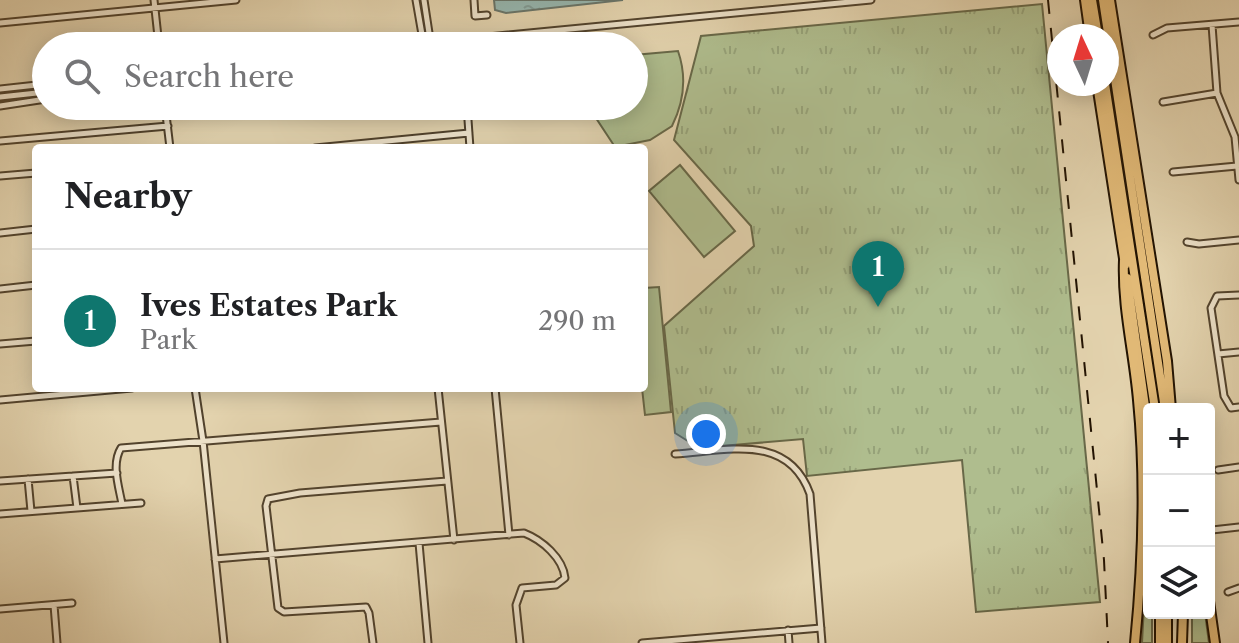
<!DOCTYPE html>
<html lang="en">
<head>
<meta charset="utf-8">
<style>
	:root { --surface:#fff; --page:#f6f6f6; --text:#202124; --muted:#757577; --line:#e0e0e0; --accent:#0f766e }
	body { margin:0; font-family:"Libre Caslon Text",serif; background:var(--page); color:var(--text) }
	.controls { position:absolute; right:24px; bottom:24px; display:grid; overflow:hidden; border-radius:8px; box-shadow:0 4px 20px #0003 }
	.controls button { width:72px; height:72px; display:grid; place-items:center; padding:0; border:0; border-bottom:2px solid var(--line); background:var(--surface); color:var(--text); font:40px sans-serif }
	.compass { position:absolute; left:1047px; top:24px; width:72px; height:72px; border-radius:50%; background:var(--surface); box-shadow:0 4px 20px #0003; rotate:356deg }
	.you { position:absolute; left:706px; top:434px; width:28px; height:28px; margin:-20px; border:6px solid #fff; border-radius:50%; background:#1a73e8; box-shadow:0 0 0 12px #1a73e833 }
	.badge { display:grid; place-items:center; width:52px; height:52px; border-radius:50%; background:var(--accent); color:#fff; font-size:26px; font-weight:700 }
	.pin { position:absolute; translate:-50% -66px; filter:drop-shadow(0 2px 4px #0008) }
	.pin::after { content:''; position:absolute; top:42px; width:28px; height:24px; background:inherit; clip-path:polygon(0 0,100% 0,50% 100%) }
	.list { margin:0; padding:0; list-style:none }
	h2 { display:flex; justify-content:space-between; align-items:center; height:104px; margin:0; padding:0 32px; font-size:34px }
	h2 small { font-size:26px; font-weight:400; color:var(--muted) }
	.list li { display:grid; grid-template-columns:52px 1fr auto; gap:24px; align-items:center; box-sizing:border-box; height:144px; padding:0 32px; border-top:2px solid var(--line) }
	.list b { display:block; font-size:30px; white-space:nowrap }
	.list p { margin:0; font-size:26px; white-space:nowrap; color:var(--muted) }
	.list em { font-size:26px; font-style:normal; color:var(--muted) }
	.icon { flex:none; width:44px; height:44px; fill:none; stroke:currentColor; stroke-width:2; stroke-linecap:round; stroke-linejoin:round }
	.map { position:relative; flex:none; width:1239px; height:643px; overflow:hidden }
	.search { position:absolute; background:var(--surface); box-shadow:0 4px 20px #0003; left:32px; top:32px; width:616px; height:88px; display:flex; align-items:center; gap:20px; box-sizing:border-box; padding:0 28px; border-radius:44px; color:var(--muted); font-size:30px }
	.panel { position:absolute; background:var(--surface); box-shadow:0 4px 20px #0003; left:32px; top:144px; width:616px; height:248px; border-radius:8px }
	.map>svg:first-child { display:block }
	.green { fill:#afbd8e; stroke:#686848; stroke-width:2 }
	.park { fill:url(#park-tufts); stroke:#686848; stroke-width:2 }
	.water { fill:url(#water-ripples); stroke:#68756a; stroke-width:2 }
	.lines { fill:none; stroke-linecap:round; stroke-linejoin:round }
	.minor-casing { stroke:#52432d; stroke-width:9 }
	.highway-casing { stroke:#221302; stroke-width:12 }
	.minor { stroke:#ede2ca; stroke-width:5 }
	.highway { stroke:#e2ba77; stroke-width:8 }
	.rail { stroke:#221302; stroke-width:2; stroke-dasharray:14 14; stroke-linecap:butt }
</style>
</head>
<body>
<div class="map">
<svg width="1239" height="643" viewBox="0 0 1239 643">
	<defs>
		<pattern id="park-tufts" width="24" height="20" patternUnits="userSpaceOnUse" patternTransform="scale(2)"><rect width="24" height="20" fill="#afbd8e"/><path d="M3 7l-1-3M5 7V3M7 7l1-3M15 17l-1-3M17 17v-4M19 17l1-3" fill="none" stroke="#96a279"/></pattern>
		<pattern id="water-ripples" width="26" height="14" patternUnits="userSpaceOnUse" patternTransform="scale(2)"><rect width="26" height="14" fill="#96b7b0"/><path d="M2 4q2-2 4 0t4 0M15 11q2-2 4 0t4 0" fill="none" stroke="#819c96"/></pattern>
	</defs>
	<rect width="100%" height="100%" fill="#e3d3ae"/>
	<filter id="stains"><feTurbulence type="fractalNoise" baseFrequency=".0025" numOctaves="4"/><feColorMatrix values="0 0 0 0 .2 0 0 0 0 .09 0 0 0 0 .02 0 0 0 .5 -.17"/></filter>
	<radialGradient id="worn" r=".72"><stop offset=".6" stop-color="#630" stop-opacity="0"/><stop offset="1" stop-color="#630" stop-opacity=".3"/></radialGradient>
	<path class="green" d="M678,51c9,26 6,51 -6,75l-22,14 -35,7 -21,-32 -2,-9h42v-51z
		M680,165l55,66 -31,26 -55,-66z
		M659,287l12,125 -26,3 -3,-27h2v-100z
		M1149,508v105h3v30h-10z
		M1192,613h13l4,30h-17z"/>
	<path class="park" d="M1042,4l58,598 -124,10 -14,-152 -155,16 -4,-37 -104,9 -24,-15 -11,-107 90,-80 -3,-20 -77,-86 27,-104z"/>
	<path class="water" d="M494,0h129l-117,13 -11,-3z"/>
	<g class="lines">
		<g class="minor-casing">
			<path id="minor" d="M154,0l5,46
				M416,0l8,46
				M424,0l7,46
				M474,0l1,16 12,-1
				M0,23l236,-23
				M1212,25l5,68 18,44 4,43
				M1153,35l14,-7 72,-6
				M440,46l19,-1
				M489,46l-1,-9 383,-37
				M0,89l46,-5
				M0,97l46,-5
				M1163,102l54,-9
				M0,106l46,-7
				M165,106l5,42
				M467,106l3,42
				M0,141l168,-15
				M315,148l154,-15
				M1173,172l64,-6
				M0,176l36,-3
				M0,233l36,-4
				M1187,242l12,2 40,-4
				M0,289l36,-4
				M1239,295l-22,1 -6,12 13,88 7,12 8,-1
				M0,344l36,-3
				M1218,354l21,-2
				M195,388l8,53 21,202
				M438,388l16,152
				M495,388l14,147
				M0,400l132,-12
				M675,454c51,-3 113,-22 135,40l12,149
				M1218,470l21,-3
				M73,476l4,32
				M28,479l3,32
				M0,481l117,-8
				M122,504c-3,-17 -11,-40 -1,-56l320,-26
				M0,514l141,-11
				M1212,530l27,-3
				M419,543l9,100
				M215,559l309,-26c18,7 39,25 41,45l-9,7 -34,3 -6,17 4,38
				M1228,592l11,-4
				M54,605l3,38
				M0,609l72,-6
				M788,630l1,13
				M373,643l-4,-30 -3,-6 -82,5 -6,-4 -12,-102 2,-7 32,-6 147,-12
				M642,643l179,-15"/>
		</g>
		<g class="highway-casing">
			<path id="highway" d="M1085,0l5,36
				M1092,0l6,36
				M1103,0l62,409
				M1110,0l57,361 4,48
				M1097,84l28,181
				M1105,84l50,325
				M1124,260c-2,47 10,93 14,140 8,81 5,162 -3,243
				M1127,278l22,157
				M1209,601l6,42
				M1160,613v30
				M1167,613v30
				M1182,643l1,-30"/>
		</g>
		<use href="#minor" class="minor"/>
		<use href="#highway" class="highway"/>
		<path class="rail" d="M1048,0l56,560 4,83"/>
	</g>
	<rect width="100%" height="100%" filter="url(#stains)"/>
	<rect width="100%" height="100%" fill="url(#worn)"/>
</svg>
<div class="controls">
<button>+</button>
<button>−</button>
<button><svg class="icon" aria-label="layers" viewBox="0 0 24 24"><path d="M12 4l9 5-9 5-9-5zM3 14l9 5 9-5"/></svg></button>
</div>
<svg class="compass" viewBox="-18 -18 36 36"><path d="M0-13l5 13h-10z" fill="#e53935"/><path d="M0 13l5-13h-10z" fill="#757577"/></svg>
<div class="you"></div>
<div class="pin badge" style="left:878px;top:307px">1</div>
<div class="search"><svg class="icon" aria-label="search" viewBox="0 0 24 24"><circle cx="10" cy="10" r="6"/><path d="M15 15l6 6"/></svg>Search here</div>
<section class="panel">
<h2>Nearby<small></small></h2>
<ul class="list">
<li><span class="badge">1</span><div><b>Ives Estates Park</b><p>Park</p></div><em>290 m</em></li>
</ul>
</section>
</div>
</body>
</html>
